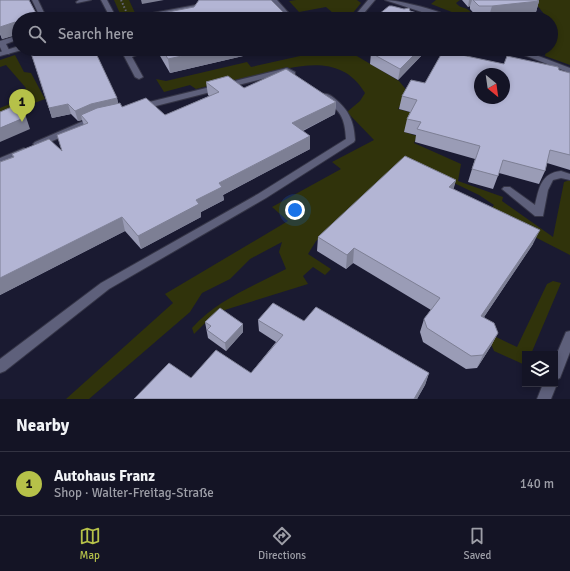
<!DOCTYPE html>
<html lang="en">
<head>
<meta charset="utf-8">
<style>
	:root { --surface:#141425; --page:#212132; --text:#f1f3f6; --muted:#9d9ea7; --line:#333342; --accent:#b6c149 }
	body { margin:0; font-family:Signika,sans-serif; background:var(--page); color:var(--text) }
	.controls { position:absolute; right:12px; bottom:12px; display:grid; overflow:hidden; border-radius:0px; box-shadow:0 2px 6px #0003 }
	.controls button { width:36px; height:36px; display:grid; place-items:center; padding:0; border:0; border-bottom:1px solid var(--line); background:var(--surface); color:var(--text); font:20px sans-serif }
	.compass { position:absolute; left:474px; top:68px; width:36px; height:36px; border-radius:50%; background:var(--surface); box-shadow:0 2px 6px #0003; rotate:151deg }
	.you { position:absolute; left:295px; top:210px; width:14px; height:14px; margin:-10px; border:3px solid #fff; border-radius:50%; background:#1a73e8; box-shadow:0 0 0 6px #1a73e833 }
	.badge { display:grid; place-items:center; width:26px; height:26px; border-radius:50%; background:var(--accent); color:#111; font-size:13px; font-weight:700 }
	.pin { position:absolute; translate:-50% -33px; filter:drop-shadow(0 1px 2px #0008) }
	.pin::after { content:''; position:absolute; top:21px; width:14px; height:12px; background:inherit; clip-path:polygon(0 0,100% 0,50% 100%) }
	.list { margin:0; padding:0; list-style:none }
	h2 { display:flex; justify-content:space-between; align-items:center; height:52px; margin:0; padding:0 16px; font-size:17px }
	h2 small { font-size:13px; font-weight:400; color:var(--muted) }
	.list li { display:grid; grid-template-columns:26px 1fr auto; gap:12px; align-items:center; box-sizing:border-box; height:64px; padding:0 16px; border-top:1px solid var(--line) }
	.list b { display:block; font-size:15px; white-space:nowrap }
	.list p { margin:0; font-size:13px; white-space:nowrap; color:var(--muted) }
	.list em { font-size:13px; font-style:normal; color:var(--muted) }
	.icon { flex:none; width:22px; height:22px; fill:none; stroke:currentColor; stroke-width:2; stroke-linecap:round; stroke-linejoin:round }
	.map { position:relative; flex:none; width:570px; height:399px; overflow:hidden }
	.search { position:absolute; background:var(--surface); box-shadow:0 2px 6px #0003; left:12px; right:12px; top:12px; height:44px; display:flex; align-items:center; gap:10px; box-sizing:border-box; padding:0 14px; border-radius:22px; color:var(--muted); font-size:15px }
	.sheet { height:116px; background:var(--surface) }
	nav { display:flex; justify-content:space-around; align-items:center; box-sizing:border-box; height:56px; border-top:1px solid var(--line); background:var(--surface); font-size:11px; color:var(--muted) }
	nav a { display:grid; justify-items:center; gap:2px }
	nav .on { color:var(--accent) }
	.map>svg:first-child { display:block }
	.green { fill:#30330b }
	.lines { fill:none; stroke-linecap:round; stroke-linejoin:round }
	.service-casing { stroke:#353547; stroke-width:2 }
	.tertiary-casing { stroke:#353547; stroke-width:2 }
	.path { stroke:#65667a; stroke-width:2; stroke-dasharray:1.5 2; stroke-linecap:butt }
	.service { fill:#5e607b; fill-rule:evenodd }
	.tertiary { fill:#5e607b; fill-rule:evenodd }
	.wall { fill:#9a9cb6 }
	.shaded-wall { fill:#7d7f94 }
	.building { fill:#b3b5d4; stroke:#7d7f94; fill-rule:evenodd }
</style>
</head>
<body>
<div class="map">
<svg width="570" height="399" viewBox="0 0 570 399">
	<rect width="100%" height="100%" fill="#1a1a31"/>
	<path class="green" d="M114,0h15l6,13 -14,3z
		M296,0h61l4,3 -13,16h-8l-14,-12 -27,5 -10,-11z
		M436,0h24l-4,3c3,4 6,4 11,6 5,3 7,8 13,10h-10l-39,-15z
		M533,0h37v65l-25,-9 1,-7h5v-30h-3z
		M308,49h37l54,32 9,11 -10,17 15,4 -9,19 13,4 -3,7 47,21 -3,17 45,16 -1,4 51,36 11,-55 6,-2v75l-82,-42 6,-8 -15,-10 -75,-36 -88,82 -8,13 23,15 -6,6 -12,-8 -10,9 5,8 -93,29 -21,21 -2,-6c25,-28 61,-42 94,-59l-7,-17 3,-10 -32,17 -20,20 -28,14 -12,19 -101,87h-23l107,-96 -8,-9 123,-73 -16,-14 69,-38 -9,-7 42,-22 -27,-28 13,-11 5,-8c-24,-41 -68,-27 -106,-18 -21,4 -42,9 -63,14l-6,-4 -26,7 -8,-13 10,2 81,-19 4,5 49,-11z
		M15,55l9,17 7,1 14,26 -45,17v-8l27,-11 -4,-5 3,-4 -20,-23 -6,2v-7z
		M553,281l8,2 -30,71h-6v11l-31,-14 -6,-14 4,-2 25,12 30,-63z"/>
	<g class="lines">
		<g class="service-casing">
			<path id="service" d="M32,0h6l9,19h-6z
				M79,0h12l-14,3 -1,-1z
				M101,0h6l10,19h-6z
				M270,0h7l17,19h-7z
				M368,0h7l-16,19h-7z
				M19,35v4l-13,5 4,8 -1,2h-6l-3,-7v-6z
				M139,49h11l-18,8 11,20 -4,2 -4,-2 -11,-21z
				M459,49h8l-5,10h-3l-4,-2z
				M287,68l8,4v4h-6l-3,-3 -146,37 -4,-3 1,-2z
				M322,94c5,-1 8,1 12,4 15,12 20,23 21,42l-1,2 -88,56 -157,91 -104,82 -5,2v-14l101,-76 157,-89 88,-55c-1,-22 -6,-29 -24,-41z
				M95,116l4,3 -1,2 -57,25 -3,1 -5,-3 2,-2z
				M24,148l5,3 -2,2 -27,11v-6z
				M561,171l9,3v6l-9,-2 -8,2 -5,10 -5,26h-8l-33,-27 2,-2h6l25,18c4,-17 6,-32 26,-34z"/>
		</g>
		<g class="tertiary-casing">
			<path id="tertiary" d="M223,0h13l-3,2 -91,17h-14l3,-2z
				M385,0c13,0 59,11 68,19h-10z
				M19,46v3l3,1 -22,6v-4z
				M509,49h11l50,19v5z
				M570,331v21l-10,26 -5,2v-22l11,-26z
				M555,380l2,4 -6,15h-14l6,-15h12z"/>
		</g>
		<path class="path" d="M121,0l5,11"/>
		<use href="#service" class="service"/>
		<use href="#tertiary" class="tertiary"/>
	</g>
	<path class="wall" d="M0,0l19,19v15l-17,5 -2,-5z
		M462,0h75l2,1 -3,11 -47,4 -12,1 -7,-8v-3l-2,1z
		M156,49h117l-103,24z
		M376,49h48l-1,5 -25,26 -28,-16 1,-11z
		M30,50l87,48 1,5 4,4 43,8 44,-19 -1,-1 -2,-13 130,20 -1,12 -32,17 7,18 -87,46 1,5 -23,12v5l-60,32 -16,-18 -125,64v-133l13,-5 -1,-3 50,-3 22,-26 -2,-5 -4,1 -7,-7 -19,4z
		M504,64l55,6 11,3v97l-23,-7 -2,8 -6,13 -40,-11 -6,16 -25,-7 7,-23 -60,-17 1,-7 -12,-3 3,-13 3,-7 -11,-3 3,-13 23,-13z
		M456,180l-3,9 80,55 -49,73 14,16 -7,13 -14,22 -11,1 -43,-27 -3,-10 4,-13 7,-9 -78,-47 -7,6 -29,-18 1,-14z
		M258,320l46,1 125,52 -4,12 -8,14h-283l57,-21 60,-5 25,-31 -17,-11z
		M205,322l38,2v8l-17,19 -18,-13z"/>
	<path class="shaded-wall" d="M141,0h23l-22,4z
		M469,0h3l-2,6 -2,1z
		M539,1l-3,11 -47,4 3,-10z
		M424,15v4h-4z
		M15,22l4,12 -17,5 -2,-6v-6z
		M19,23v8l-2,-7z
		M214,49h59l-103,24 -2,-14z
		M420,49h4l-1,5 -25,26 2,-11z
		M117,98l2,10 -38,7 1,5 -4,1 -3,-10 16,-7z
		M336,102l-1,12 -43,22v-13z
		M68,104l3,10 -19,4 -3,-10z
		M26,117l4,12 -30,13v-14z
		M310,136v13l-87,46 1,5 -23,12v5l-60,32 -3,-13 58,-36 23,-17z
		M456,180l-4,15 -3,-8z
		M122,217l3,14 -125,64v-17z
		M540,230l-7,14 -57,85 5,-13z
		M354,248l-1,15 -7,6 1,-14z
		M243,324v8l-17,19 -1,-8z
		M498,333l-7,13 -14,22 6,-13z
		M429,373l-4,12 -8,14h-3z"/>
	<path class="building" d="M0,0h29l10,19h-20v4l-2,1 -2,-2 -15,5z
		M199,0h72l19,19h-146l-2,-2 52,-10z
		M473,0h64l2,1 -47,5h-13z
		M389,6h3l12,3 5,-1 1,3 14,4 -4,4h-64l8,-6 14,2z
		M32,49h62l23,49 -26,6 -16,7 -7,-7 -19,4 -19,-58z
		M162,49h52l-46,10z
		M376,49h44l-20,20 -29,-16z
		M443,51l61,13 3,-8 51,11 1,3 11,3v82l-20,-5 -5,21 -42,-11 -5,16 -26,-7 8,-23 -63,-17 4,-7 -14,-3 10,-19 -15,-4 9,-16 14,3zM480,74h24v24h-24z
		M286,69l50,33 -44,21 18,13 -91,47 3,4 -26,13 3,4 -61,32 -16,-19 -122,61v-116l14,-5 -2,-3 37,-15 13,12 -5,-16 31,-12 -7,-8 16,-7 23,-5 2,4 24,-9 19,17 54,-23 -13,-10 22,-6 16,12z
		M14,106l12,11 -26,11v-16z
		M405,156l51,24 -7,7 91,43 -59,86 13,7 4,10 -15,22 -12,1 -44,-28 -3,-9 16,-21 -86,-50 -7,7 -29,-18z
		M273,303l31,18 12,-14 113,66 -15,26h-280l35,-36 22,15 25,-28 35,23 32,-38 -25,-15z
		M220,308l23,16 -18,19 -18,-13 4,-4 -6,-4z"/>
</svg>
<div class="controls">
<button><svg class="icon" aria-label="layers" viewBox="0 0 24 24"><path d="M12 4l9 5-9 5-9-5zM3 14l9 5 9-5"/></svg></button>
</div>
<svg class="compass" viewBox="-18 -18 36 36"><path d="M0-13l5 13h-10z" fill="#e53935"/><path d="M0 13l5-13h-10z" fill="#9d9ea7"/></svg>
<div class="you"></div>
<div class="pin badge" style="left:22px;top:122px">1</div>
<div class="search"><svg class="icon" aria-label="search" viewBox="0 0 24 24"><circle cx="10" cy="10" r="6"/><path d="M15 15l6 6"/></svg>Search here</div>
</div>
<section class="sheet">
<h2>Nearby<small></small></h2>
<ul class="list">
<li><span class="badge">1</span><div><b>Autohaus Franz</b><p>Shop · Walter-Freitag-Straße</p></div><em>140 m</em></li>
</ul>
</section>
<nav>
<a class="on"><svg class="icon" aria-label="map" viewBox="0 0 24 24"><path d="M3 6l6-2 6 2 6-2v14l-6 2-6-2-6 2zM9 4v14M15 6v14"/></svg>Map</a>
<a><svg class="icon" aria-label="directions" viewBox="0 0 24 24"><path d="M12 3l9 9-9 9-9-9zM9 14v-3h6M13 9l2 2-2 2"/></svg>Directions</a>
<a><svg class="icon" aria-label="saved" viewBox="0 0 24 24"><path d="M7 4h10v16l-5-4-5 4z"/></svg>Saved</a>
</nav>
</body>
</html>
